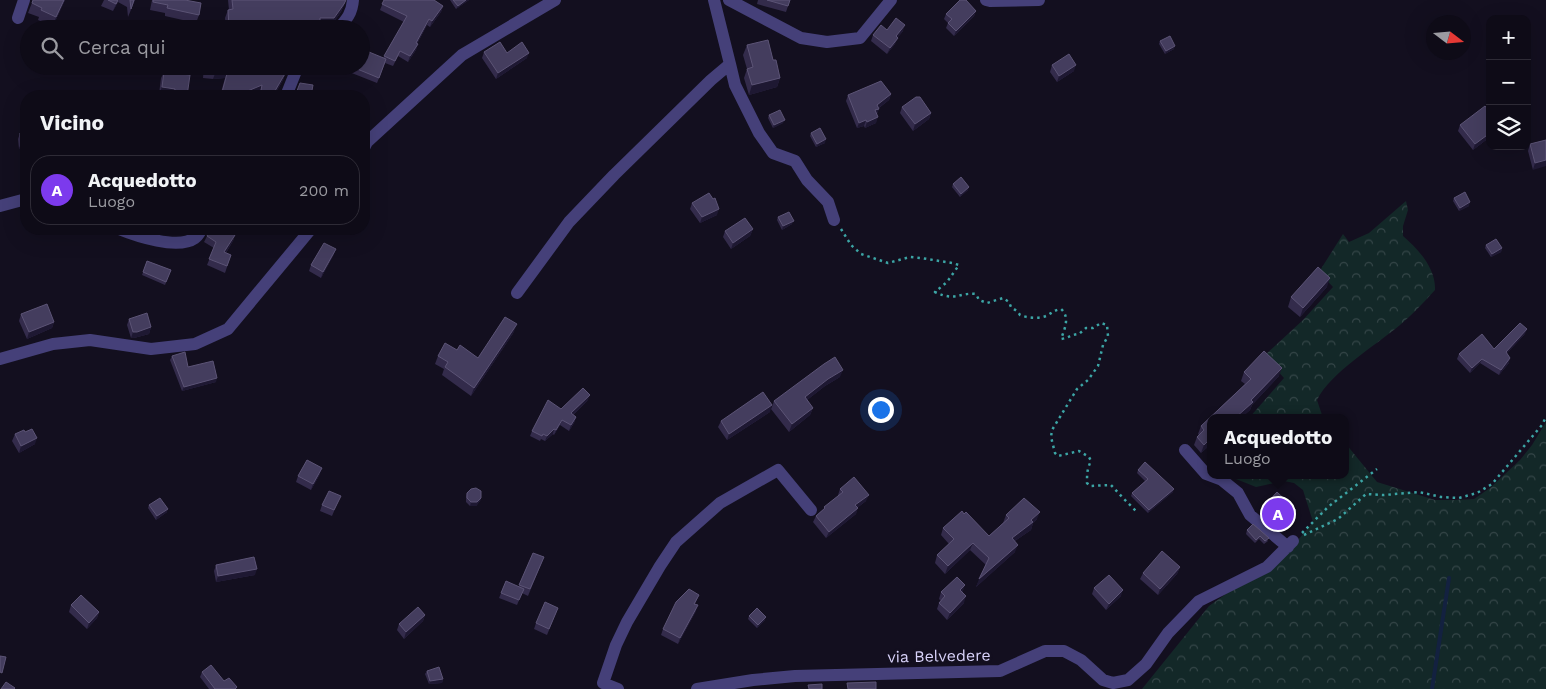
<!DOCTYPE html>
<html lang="it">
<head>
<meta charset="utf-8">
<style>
	:root { --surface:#0e0b17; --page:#1c1924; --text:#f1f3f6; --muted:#9b9ba1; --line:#2e2b36; --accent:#7c3aed }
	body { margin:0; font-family:"Work Sans",sans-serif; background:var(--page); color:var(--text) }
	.controls { position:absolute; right:15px; top:15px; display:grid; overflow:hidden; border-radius:10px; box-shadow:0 5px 20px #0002 }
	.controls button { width:45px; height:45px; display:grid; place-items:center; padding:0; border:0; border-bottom:1px solid var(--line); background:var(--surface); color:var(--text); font:25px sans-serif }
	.compass { position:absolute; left:1426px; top:15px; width:45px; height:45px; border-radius:50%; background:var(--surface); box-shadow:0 5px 20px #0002; rotate:106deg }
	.you { position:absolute; left:880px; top:409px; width:18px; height:18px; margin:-12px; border:4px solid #fff; border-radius:50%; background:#1a73e8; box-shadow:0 0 0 8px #1a73e833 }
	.badge { display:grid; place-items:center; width:32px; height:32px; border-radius:50%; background:var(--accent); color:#fff; font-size:16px; font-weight:700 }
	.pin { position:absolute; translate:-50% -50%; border:2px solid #fff; box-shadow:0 1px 5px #0006 }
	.popup { position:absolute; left:1207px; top:414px; width:142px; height:65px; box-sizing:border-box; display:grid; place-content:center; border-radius:10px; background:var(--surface); filter:drop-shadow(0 1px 4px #0005); font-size:16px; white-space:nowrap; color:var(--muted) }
	.popup b { font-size:19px; color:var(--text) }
	.popup::after { content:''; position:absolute; left:50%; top:100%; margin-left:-10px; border:10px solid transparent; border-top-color:var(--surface) }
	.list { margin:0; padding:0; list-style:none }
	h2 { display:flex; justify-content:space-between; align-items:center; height:65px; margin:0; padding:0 20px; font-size:21px }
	h2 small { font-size:16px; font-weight:400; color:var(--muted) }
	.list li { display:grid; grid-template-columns:32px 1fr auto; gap:15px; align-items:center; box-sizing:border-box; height:70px; margin:0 10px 10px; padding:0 10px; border:1px solid var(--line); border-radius:20px }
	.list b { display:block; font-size:19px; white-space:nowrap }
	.list p { margin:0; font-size:16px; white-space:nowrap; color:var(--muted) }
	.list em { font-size:16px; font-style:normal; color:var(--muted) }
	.icon { flex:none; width:28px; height:28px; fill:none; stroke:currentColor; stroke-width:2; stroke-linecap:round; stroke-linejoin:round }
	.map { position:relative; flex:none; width:1546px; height:689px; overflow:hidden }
	.search { position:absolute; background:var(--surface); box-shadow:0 5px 20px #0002; left:20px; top:20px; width:350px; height:55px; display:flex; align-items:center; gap:12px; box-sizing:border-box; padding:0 18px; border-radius:28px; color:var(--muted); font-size:19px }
	.panel { position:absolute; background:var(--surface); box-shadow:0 5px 20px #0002; left:20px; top:90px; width:350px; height:145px; border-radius:20px }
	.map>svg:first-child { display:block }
	.forest { fill:url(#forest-crowns) }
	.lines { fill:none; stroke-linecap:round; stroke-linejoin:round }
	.stream { stroke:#132140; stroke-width:4 }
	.path { stroke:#3ca5a5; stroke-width:2.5; stroke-dasharray:2.5 4; stroke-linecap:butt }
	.minor { stroke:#454079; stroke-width:12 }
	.wall { fill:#332b4b }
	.shaded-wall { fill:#1e1832 }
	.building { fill:#443d5e; stroke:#5c5476 }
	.labels { text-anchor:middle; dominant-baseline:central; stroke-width:5; stroke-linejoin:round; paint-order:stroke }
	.street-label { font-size:16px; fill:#d9d3fa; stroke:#130f1f }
</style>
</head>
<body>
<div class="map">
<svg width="1546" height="689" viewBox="0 0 1546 689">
	<defs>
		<pattern id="forest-crowns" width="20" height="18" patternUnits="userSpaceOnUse" patternTransform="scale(1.25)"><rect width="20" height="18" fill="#132828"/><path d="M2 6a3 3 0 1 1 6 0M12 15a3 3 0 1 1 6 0" fill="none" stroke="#354648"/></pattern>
	</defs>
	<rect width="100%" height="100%" fill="#130f1f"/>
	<path class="forest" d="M1406,201l2,9 -5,16v10c15,13 33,32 32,54 -11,12 -23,25 -35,35 -25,21 -69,47 -83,75l6,18h-74l35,-40 -20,-22 39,-36 30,-33 -14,-15 24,-38 6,8 20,-9z
		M1546,422v267h-404l67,-83 84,-60 20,-24 -10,-32 -9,-7 -10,-2 -28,6 -30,-12h120v-31l31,38 58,18h19l20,-1 16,-11 30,-28 12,-15z"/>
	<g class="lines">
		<path class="stream" d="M1432,689l17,-111"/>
		<path class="path" d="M841,229l10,16 10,9 27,9 22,-6 11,1 31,5 7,2 -12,17 -12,10c21,10 24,0 41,2l3,6 8,3 16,-5 6,4 2,5 7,5 2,3c8,3 18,4 26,1 6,-3 8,-6 15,-7 9,8 4,19 0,30 7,-1 12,-5 18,-5l7,-6h7l8,-5 6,2 1,11 -5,9 -5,21 -10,14 -11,9 -25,41 -1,7 4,16 3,3 21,-5 10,6 2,4c-4,8 -4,13 -4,22l3,3 21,-1 13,14 12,12
			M1302,533l26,-26 49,-38
			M1304,535l34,-16 28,-25 18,1 35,-3 22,5 18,1 18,-5 15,-9 50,-59 4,-8"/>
		<path class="minor" d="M729,0l72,38 26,4 33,-4 31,-38
			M986,0l4,1 49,-1
			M18,18l6,-18
			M338,29c9,-10 14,-16 15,-29
			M730,64l5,21 24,48 14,20 22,8 12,19 21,22 6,18
			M286,96l12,-30
			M364,148l3,-6 95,-87 93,-55
			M0,206l26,-7
			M119,229c17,7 59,21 76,9 3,-2 5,-6 7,-9
			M517,293l52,-71 45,-47 97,-95 19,-16 -16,-64
			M0,359l53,-15 37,-4 61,9 44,-5 33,-15 83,-100
			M1185,450l21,24 16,6 16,13 12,22 38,32
			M618,689l-15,-6 13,-38 11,-23 33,-56 16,-24 44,-39 58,-33 33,40
			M697,689l56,-9 42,-4 205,-5 45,-20h19l17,9 22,20 10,3 15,-3 18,-16 22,-31 31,-32 68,-34 26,-26"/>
	</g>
	<path class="wall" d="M33,0h32l-12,26 -15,-6 1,-3 -11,-4z
		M104,0h31l-7,17 -1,-10 -9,-5 -5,9 -12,-5z
		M152,0h33l14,15 -3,8 -31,-7v-3l-15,-3z
		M228,0h118l-5,12 -10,14h-12l-1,3h-92l-1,-11 3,-8h1z
		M384,0l59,6 -2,6 -11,15 -3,-2 -10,19 -1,6 -8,12 -10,-6 -5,10 -8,-3 -8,20 -33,-13 1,-4h16l5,-9 17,1 21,-36 -24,-12z
		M450,0h19l-13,9z
		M758,0h32l-4,12 -29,-8z
		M976,11l-2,5 -20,20 -8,-8 2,-5 -4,-4 2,-5z
		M887,30l16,1 -6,7 -2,6 -8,10 -16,-13 2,-6z
		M1160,41l14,8 -9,5 -6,-10z
		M747,45l26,15 7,18 -3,9 -28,8 -5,-17 3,-9 -4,-14z
		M484,52l23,1 20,5 -31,21 -14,-21z
		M1052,65l22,6 -17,11 -7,-10z
		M204,66h84l-5,14 -9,16h-15v-2l-6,2h-33l5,-18 -12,1 -10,-1z
		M164,72l23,24h-14v-1l-14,-1 2,-16z
		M891,94l-2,6 -10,8 -2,6 -1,9 -11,5 -1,-2 -7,2 -11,-27 2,-6z
		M902,107l29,6 -2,6 -16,12 -13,-18z
		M1490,112v25l-17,13 -15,-19 2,-6z
		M769,115l14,8 -10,5 -5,-10z
		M20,133h6l-7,16 -1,-10z
		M811,133l14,10 -9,4 -6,-11z
		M1546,140l-13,30 -5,-19 2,-7z
		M953,184l15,6 -8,7 -8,-10z
		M1454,198l15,8 -10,5 -6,-10z
		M713,199l4,16 -17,8 -10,-14 2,-6z
		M778,217l14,7 -10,6 -5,-10z
		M211,229h25l-3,5 2,1 -2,6 -7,12 5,2 -6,18 -18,-8 7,-17 -10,-6 3,-6z
		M753,229l-3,7 -19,13 -8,-12 2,-6z
		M1486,245l16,3 -1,4 -10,5 -6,-9z
		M336,249l-3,7 -12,22 -12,-7 2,-6z
		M147,261l24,9 -6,15 -23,-10z
		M1327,287l-27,30 -12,-10 3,-10z
		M21,314l33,8 -2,6 -25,11 -8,-18z
		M129,319l22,8 -2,7 -15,4h-3l-4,-13z
		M514,332l-43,64 -29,-21 2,-6 -9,-5 3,-8 19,-6 21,8z
		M1525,334l-18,19 2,10 -10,12 -19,-12 -10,10 -13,-14 2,-5 35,-5z
		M172,356l16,11 28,15 -34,9 -12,-31z
		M1244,372l35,4 -27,29 -2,5 -9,8h-31v27l-9,8 -7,-8 3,-8 2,-2 -1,-1 3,-8 44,-42 -4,-3z
		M840,377l-15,9 -18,14 6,8 -3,7 -21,17 -18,-23 3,-8z
		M588,400l-15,15 3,2 -2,6 -5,8 -9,-6 -6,10 -1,-1 -8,7 -4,-2 -1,2 -10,-5 2,-5 29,-22z
		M770,412l-43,28 -9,-13 3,-6z
		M25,432l10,12 -16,9 -7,-12 3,-7z
		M1138,470l35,22 -25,21 -17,-17 1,-3 13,-12 -8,-8z
		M320,474l-9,16 -15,-8 2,-6z
		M840,489l26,12 -9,7 -1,6 -30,24 -13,-16 3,-6 22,-20v-1z
		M467,493l14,5 -1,3 -4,5h-6l-4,-4v-6z
		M338,502l-6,14 -12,-5 2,-6z
		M149,505l18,7 -11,8 -8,-12z
		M1265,505l31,5 -2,6 -11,14 -2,-2 -1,1 -16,-13 1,-3 -2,-1z
		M964,514l25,22 14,-13 3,-8 31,4 -4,4 -2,7 -16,11v11l-39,35 10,-22 -16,-15 -25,24 -10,-11 2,-8 12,-11 -8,-9 2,-7z
		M1253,524l15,17 -4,3 -5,-5 -4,4 -9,-9 1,-4z
		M533,553l11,4 -16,39 -6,-3 -5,12 -18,-7 7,-17 13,6z
		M216,565l39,10 -39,7 -2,-11z
		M1180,567l-3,7 -19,21 -18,-16 3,-6z
		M1094,588l27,8 -15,14 -14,-16z
		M963,591l-1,1 2,11 -17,17 -10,-11 2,-6 2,-2 -2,-2 2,-7z
		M699,595l-4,9 1,7 -18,33 -17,-9 2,-6z
		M71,605l28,7 -2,6 -10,11 -18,-17z
		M558,608l-11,27 -13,-6 2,-6z
		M425,615l-2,6 -19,18 -7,-9 2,-6z
		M749,616l16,4 -8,8 -9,-9z
		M427,671l16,8 -1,4 -13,1 -4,-10z
		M202,672l35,15 -1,2h-27l-9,-12z"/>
	<path class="shaded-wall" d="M64,0h1l-12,26 3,-9z
		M118,0h1l-1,2 -5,9z
		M466,0h3l-13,9 2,-3z
		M344,4l-3,8 -10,14h-12l-1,3h-34l1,-2 35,-9z
		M443,6l-2,6 -11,15 2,-6z
		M976,11l-2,5 -20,20 2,-5z
		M429,19l-2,6 -13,24 2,-6z
		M266,23l-3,6h-35l1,-2z
		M905,25l-2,6 -9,12 2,-7z
		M898,38l-3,6 -8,10 3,-6z
		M418,44l-2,6 -8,12 2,-6z
		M1175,46l-1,3 -9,5 1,-3z
		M529,53l-2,5 -31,21 2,-6z
		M1076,65l-2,6 -17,11 2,-6z
		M228,70l-3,8 -12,1 3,-8z
		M286,72l-3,8 -9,16h-2z
		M780,78l-3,9 -28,8 3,-10z
		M262,85l-3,9 -6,2h-15v-1z
		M162,87l13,2 -2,6 -14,-1z
		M891,94l-2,6 -13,10 3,-1 -2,5 -4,2 4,-11z
		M931,113l-2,6 -16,12 2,-7z
		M878,117l-2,6 -11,5 2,-6z
		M785,120l-2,3 -10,5 1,-3z
		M866,120l-2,6 -7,2 2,-5z
		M1490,133v4l-17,13 2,-6z
		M826,139l-1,4 -9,4 1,-3z
		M21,143l5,1v6l-7,-1z
		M1546,160v6l-13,4 2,-7z
		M969,187l-1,3 -8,7 1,-3z
		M1470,202l-1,4 -10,5 1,-3z
		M719,209l-2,6 -17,8 2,-6z
		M794,221l-2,3 -10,6 1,-4z
		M753,229l-3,7 -19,13 2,-6z
		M235,235l-2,6 -11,18 2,-7z
		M1502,248l-1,4 -10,5 1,-3z
		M336,249l-3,7 -12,22 2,-6z
		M1330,278l-3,9 -27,30 3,-9z
		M54,322l-2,6 -25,11 2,-7z
		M517,324l-3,8 -43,64 3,-8z
		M151,327l-2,7 -15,4h-3l2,-6z
		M1527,329l-2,5 -21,23 2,-5z
		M1510,358l-1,5 -10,12 2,-5z
		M1482,359l-2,4 -10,10 2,-5z
		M1282,368l-3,8 -27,29 -2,5 -9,8h-6z
		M843,370l-3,7 -15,9 -23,18 3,-7 23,-18z
		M217,378l-1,4 -34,9 2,-4z
		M590,395l-2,5 -19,18 2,-5z
		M772,405l-2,7 -43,28 2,-6z
		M813,408l-3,7 -21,17 3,-8z
		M576,417l-2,6 -5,8 2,-6z
		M562,420l-2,5 -6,10 2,-5z
		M554,429l-1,5 -8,7 2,-5z
		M37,438l-2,6 -16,9 2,-7z
		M1210,439v6l-9,8 3,-8z
		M322,468l-2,6 -9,16 2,-6z
		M1174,489l-1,3 -25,21 1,-3z
		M869,495l-3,6 -13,10 2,-6z
		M481,498l-1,3 -4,5h-6l1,-4z
		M858,508l-2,6 -30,24 3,-6z
		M168,509l-1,3 -11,8 1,-4z
		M1296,510l-2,6 -11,14 2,-7z
		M1040,512l-3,7 -4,4 -2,7 -22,15 3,-7z
		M973,543l-3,7 -25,24 3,-8z
		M1018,545l-3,7 -39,35 3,-8z
		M1180,567l-3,7 -19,21 2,-6z
		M257,569l-2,6 -39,7 2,-6z
		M965,585l-2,6 -5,6 2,-7z
		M1123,590l-2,6 -15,14 3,-6z
		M966,596l-2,7 -17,17 3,-7z
		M698,605l-2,6 -18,33 2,-6z
		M99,612l-2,6 -10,11 2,-6z
		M425,615l-2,6 -19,18 2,-7z
		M766,617l-1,3 -8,8 1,-3z
		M443,679l-1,4 -13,1 1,-3z"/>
	<path class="building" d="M33,0h31l-8,17 -15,-7 1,-2 -10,-5z
		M108,0h10l-2,4z
		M130,0h4l-3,9z
		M153,0h32l16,3 -2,12 -32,-7 1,-3 -15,-3z
		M232,0h114l-2,4 -10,14h-14v6l-35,3 1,2h-20v-6l-37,4 -1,-17 5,-1z
		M384,0h50l9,6 -11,15 -3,-2 -13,24 2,1 -8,12 -10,-5 -5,10 -11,-5 23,-40 -25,-12z
		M453,0h13l-8,6z
		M767,0h23l-2,6z
		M960,0h6l10,11 -20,20 -8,-8 4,-4 -6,-5z
		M896,18l9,7 -9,11 2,2 -8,10 -17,-13 8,-10 6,5z
		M1170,36l5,10 -9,5 -6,-10z
		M768,40l5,20h3l4,18 -28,7 -5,-16 6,-2 -6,-22z
		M500,42l7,11 15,-11 7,11 -31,20 -14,-21z
		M369,52l17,7 -7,19 -29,-12h11v-10l5,1z
		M1069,54l7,11 -17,11 -7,-11z
		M206,66h82l-2,6 -14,24h-12l2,-11 -24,10v1h-17l7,-26 -12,1 -10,-2z
		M164,72l26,3 -3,21h-13l1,-7 -13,-2z
		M881,81l10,13 -14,11 2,4 -4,1 3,7 -11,5 -1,-2 -7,3 -11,-28z
		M300,83l13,2 -2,11h-16z
		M916,97h4l11,16 -16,11 -13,-17z
		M1485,106l5,6v21l-15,11 -15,-19z
		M780,110l5,10 -11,5 -5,-10z
		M820,128l6,11 -9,5 -6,-11z
		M20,133h6v11l-5,-1z
		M1546,140v20l-11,3 -5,-19z
		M961,177l8,10 -8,7 -8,-10z
		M1465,192l5,10 -10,6 -6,-10z
		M709,193l4,6 2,-1 4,11 -17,8 -10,-14z
		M789,212l5,9 -11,5 -5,-9z
		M745,218l8,11 -20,14 -8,-12z
		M211,229h24l-3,4 3,2 -11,17 7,3 -4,11 -18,-7 7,-17 -9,-6z
		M1496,239l6,9 -10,6 -6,-9z
		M324,243l12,6 -13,23 -12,-7z
		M147,261l24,9 -5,12 -23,-10z
		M1318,267l12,11 -27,30 -12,-11z
		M47,304l7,18 -25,10 -8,-18z
		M147,313l4,14 -14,5h-4l-4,-13z
		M505,317l12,7 -43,64 -29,-21 3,-5 -10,-6 7,-13 12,7 3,-5 18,13z
		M1520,323l7,6 -21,23 4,6 -9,12 -19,-11 -10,9 -13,-14 23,-20 12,15z
		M1264,351l18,17 -31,32 2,2 -18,16h-25v21l-6,6 -7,-8 7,-7 -3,-4 50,-47 -7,-7z
		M185,352l3,15 25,-6 4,17 -33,9 -12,-31z
		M835,357l8,13 -15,9 -23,18 8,11 -21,16 -18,-23 50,-37z
		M583,388l7,7 -19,18 5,4 -5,8 -9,-5 -6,10 -2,-1 -7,7 -4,-2 -1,2 -10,-5 16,-31 13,9z
		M763,392l9,13 -43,29 -8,-13z
		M32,429l5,9 -16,8 -6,-12 9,-4 1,2z
		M307,460l15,8 -9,16 -15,-8z
		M1145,462l29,27 -25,21 -17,-17 16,-14 -10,-9z
		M854,477l15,18 -14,10 3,3 -29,24 -13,-16 9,-8 -1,-1 19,-15 -3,-3z
		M476,488l5,3v7l-4,4h-6l-4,-4v-5l4,-4z
		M329,491l12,5 -7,14 -12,-5z
		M1277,492l19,18 -11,13 -2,-1 -1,1 -16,-13 2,-2 -3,-3z
		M160,498l8,11 -11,7 -8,-11z
		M1024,498l16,14 -9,8 2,2 -21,16 6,7 -39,34 10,-21 -16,-15 -25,23 -11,-11 17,-16 -11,-11 19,-17 2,3 2,-2 23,24 20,-18 -3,-3z
		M1253,524l16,14 -4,3 -5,-5 -4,4 -9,-10z
		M1162,551l18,16 -20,22 -17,-16z
		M533,553l11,4 -14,32 -11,-4z
		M254,557l3,12 -39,7 -2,-11z
		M1109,575l14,15 -14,14 -15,-16z
		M957,577l8,8 -5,5 6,6 -16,17 -11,-10 6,-7 -4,-4z
		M506,581l18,8 -5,11 -18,-7z
		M689,589l10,6 -5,9 4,1 -18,33 -17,-9 13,-27z
		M81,595l18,17 -10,11 -18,-18z
		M545,602l13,6 -9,21 -13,-6z
		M418,607l7,8 -19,17 -7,-8z
		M757,608l9,9 -8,8 -9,-9z
		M0,656l6,1 -4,16 -2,-1z
		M211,665l13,16 5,-3 8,9 -2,2h-20l-13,-17z
		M439,667l4,12 -13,2 -3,-10z
		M6,682l9,6 -1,1h-13z
		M876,682v7h-28l-1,-6z
		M822,684v5h-13l-1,-4z"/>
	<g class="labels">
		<g class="street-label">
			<text transform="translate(939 656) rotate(-1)">via Belvedere</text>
		</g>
	</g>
</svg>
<div class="controls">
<button>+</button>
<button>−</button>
<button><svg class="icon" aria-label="layers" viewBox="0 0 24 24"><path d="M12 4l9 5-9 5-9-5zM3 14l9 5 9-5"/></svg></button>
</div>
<svg class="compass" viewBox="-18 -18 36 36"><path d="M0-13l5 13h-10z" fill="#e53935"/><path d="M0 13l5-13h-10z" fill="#9b9ba1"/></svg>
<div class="you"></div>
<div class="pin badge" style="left:1278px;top:514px">A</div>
<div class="popup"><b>Acquedotto</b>Luogo</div>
<div class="search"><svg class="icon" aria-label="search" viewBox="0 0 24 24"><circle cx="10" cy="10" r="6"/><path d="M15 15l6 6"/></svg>Cerca qui</div>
<section class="panel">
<h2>Vicino<small></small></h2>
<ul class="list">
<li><span class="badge">A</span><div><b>Acquedotto</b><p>Luogo</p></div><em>200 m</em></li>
</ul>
</section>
</div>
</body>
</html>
